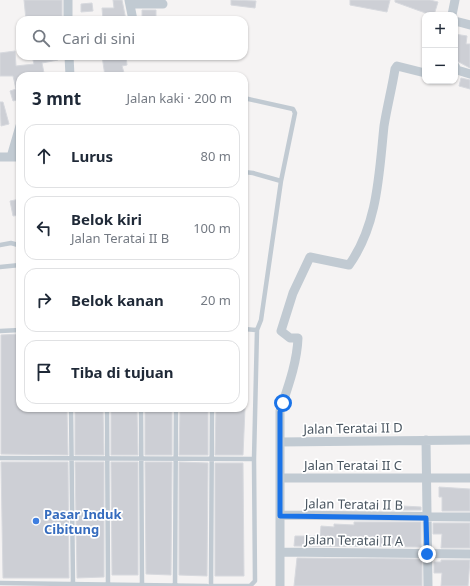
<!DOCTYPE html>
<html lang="id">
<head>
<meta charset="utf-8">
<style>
	:root { --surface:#fff; --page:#f6f6f7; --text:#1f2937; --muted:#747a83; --line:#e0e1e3 }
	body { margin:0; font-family:"Noto Sans",sans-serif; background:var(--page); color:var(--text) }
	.controls { position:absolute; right:12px; top:12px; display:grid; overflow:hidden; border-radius:8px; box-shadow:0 1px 3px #0004 }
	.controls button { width:36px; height:36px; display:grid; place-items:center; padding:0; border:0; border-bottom:1px solid var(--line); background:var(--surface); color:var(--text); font:20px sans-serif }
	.stop { position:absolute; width:12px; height:12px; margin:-9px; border:3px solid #1a73e8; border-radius:50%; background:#fff }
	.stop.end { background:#1a73e8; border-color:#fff; box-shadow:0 1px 4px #0008 }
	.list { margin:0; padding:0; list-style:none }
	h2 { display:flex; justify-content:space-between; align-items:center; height:52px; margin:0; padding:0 16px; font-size:17px }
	h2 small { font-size:13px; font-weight:400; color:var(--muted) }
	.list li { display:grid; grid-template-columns:26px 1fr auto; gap:12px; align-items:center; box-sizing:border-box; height:64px; margin:0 8px 8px; padding:0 8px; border:1px solid var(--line); border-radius:12px }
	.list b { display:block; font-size:15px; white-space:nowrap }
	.list p { margin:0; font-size:13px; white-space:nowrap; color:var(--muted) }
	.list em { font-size:13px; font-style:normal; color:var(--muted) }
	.icon { flex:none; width:22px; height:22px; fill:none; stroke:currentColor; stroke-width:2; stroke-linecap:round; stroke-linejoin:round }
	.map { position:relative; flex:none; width:470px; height:586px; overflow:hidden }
	.search { position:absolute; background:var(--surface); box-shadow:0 1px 3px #0004; left:16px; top:16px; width:232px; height:44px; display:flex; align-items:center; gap:10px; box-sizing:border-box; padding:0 14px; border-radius:12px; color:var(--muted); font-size:15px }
	.panel { position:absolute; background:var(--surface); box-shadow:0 1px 3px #0004; left:16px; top:72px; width:232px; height:340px; border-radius:12px }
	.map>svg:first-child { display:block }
	.building { fill:#cdcfd5; stroke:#d7d9de }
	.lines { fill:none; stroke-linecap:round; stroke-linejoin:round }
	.lane { stroke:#c1cad2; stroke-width:4.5 }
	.street { stroke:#c1cad2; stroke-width:9 }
	.route { stroke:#1a73e8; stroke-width:5 }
	.shop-dot { fill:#3f7fe0; stroke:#fff; stroke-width:1.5 }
	.labels { text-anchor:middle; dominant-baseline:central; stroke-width:3.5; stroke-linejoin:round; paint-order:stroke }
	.street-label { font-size:13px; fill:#4a5661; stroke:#fff }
	.shop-label { font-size:13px; font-weight:bold; fill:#366cbe; stroke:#fff; text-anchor:start }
</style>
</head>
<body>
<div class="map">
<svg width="470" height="586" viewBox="0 0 470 586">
	<rect width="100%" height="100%" fill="#f5f3f3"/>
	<path class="building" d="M24,0h38v20h-36z
		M113,0h9l4,20h-23l-1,-12h12z
		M231,0l25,1 -1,7 -24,-3z
		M350,0h40l-3,12 -37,-7z
		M395,0h35l8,2 -4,13h-3l-36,-13z
		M92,3l1,8 -12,1v-8z
		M142,10h14v10h-14z
		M455,34l12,2 -1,8h4v24l-15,-8z
		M15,51l1,15 18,-2 -2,-8h25l1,4 -16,3 2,10 -24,3v23l-7,2 -3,-10 6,-2 -3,-13h-13v-23z
		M102,56h24l1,9 -5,1 3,10h-20z
		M461,78l9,2v9l-11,-3z
		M0,102h3l6,22 -8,2z
		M20,199v16l-7,1 -3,-15z
		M20,334v74h47l1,47 -67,-1v-119z
		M75,408h28l1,47h-29z
		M111,408h26l1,47h-27z
		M145,408h27v47h-27z
		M180,408h28v47h-29z
		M216,408h29l-2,47h-28z
		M1,462h67l1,116h-66z
		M75,462h29v115l-27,1z
		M111,462h27v113h-26z
		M145,462h27l-1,113 -25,-1z
		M179,462l29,1 -1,113 -28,-1z
		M215,463h28l1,113h-29z
		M439,487l31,2v22h-28v-14h-3z
		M403,506l18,1v3h-18z
		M354,522h67v25l-127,-1 1,-10h25l1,-10 13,1v-3l20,1z
		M433,523h37v25h-29l1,-14h-9z
		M297,558l125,1v27h-128z
		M441,560h29l-2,26h-27l1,-13h-8v-11h7z"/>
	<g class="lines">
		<path class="lane" d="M244,172l9,1 28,8
			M0,245l11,-2 7,2 2,4
			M0,267l20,-2
			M244,329l13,1
			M0,331l20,-1
			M71,408l2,177
			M107,408l1,177
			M141,408l1,178
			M0,458l254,1
			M0,583l207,3
			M175,586l1,-178
			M211,586l1,-178
			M213,586h37l5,-5 -1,-122 3,-129 4,-10 20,-139 14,-68 -2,-4 -49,-11"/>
		<path class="street" d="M129,0l4,20
			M131,4h32
			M452,15l3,-15
			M68,20v-20
			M455,21l15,4
			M69,56l1,20
			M455,66l2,4 13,4
			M0,157h20
			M11,157l9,-31
			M426,440l2,146
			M280,442l190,-2
			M280,478h190
			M280,515l190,2
			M280,552l190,2
			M280,586v-175c8,-24 17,-48 18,-73h-8l-9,-7 12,-38 17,-36 39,8c29,-40 30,-92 35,-139 3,-19 8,-38 11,-57l2,-3 28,7"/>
	</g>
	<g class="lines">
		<path class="route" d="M283,403l-3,9v104l146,2 1,36"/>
	</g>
	<circle class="shop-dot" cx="36" cy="521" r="4"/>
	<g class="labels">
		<g class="street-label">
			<text transform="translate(353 428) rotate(-1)">Jalan Teratai II D</text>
			<text x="353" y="465">Jalan Teratai II C</text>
			<text transform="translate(354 504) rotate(1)">Jalan Teratai II B</text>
			<text transform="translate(354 540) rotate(1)">Jalan Teratai II A</text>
		</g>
		<g class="shop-label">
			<text x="44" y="514">Pasar Induk<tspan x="44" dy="15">Cibitung</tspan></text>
		</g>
	</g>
</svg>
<div class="controls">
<button>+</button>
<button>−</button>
</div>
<div class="stop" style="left:283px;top:403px"></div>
<div class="stop end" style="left:427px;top:554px"></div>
<div class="search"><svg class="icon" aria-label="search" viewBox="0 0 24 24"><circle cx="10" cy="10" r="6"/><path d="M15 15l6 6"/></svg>Cari di sini</div>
<section class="panel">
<h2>3 mnt<small>Jalan kaki · 200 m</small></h2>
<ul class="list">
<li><svg class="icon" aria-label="ahead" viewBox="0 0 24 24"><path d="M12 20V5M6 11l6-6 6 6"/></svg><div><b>Lurus</b></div><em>80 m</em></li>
<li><svg class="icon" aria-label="left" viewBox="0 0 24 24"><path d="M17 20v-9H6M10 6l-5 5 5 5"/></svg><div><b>Belok kiri</b><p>Jalan Teratai II B</p></div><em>100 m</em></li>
<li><svg class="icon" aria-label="right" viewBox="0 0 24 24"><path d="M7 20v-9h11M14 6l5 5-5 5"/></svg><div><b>Belok kanan</b></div><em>20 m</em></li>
<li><svg class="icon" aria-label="arrive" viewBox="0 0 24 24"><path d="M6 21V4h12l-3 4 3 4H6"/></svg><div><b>Tiba di tujuan</b></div></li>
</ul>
</section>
</div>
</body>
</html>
